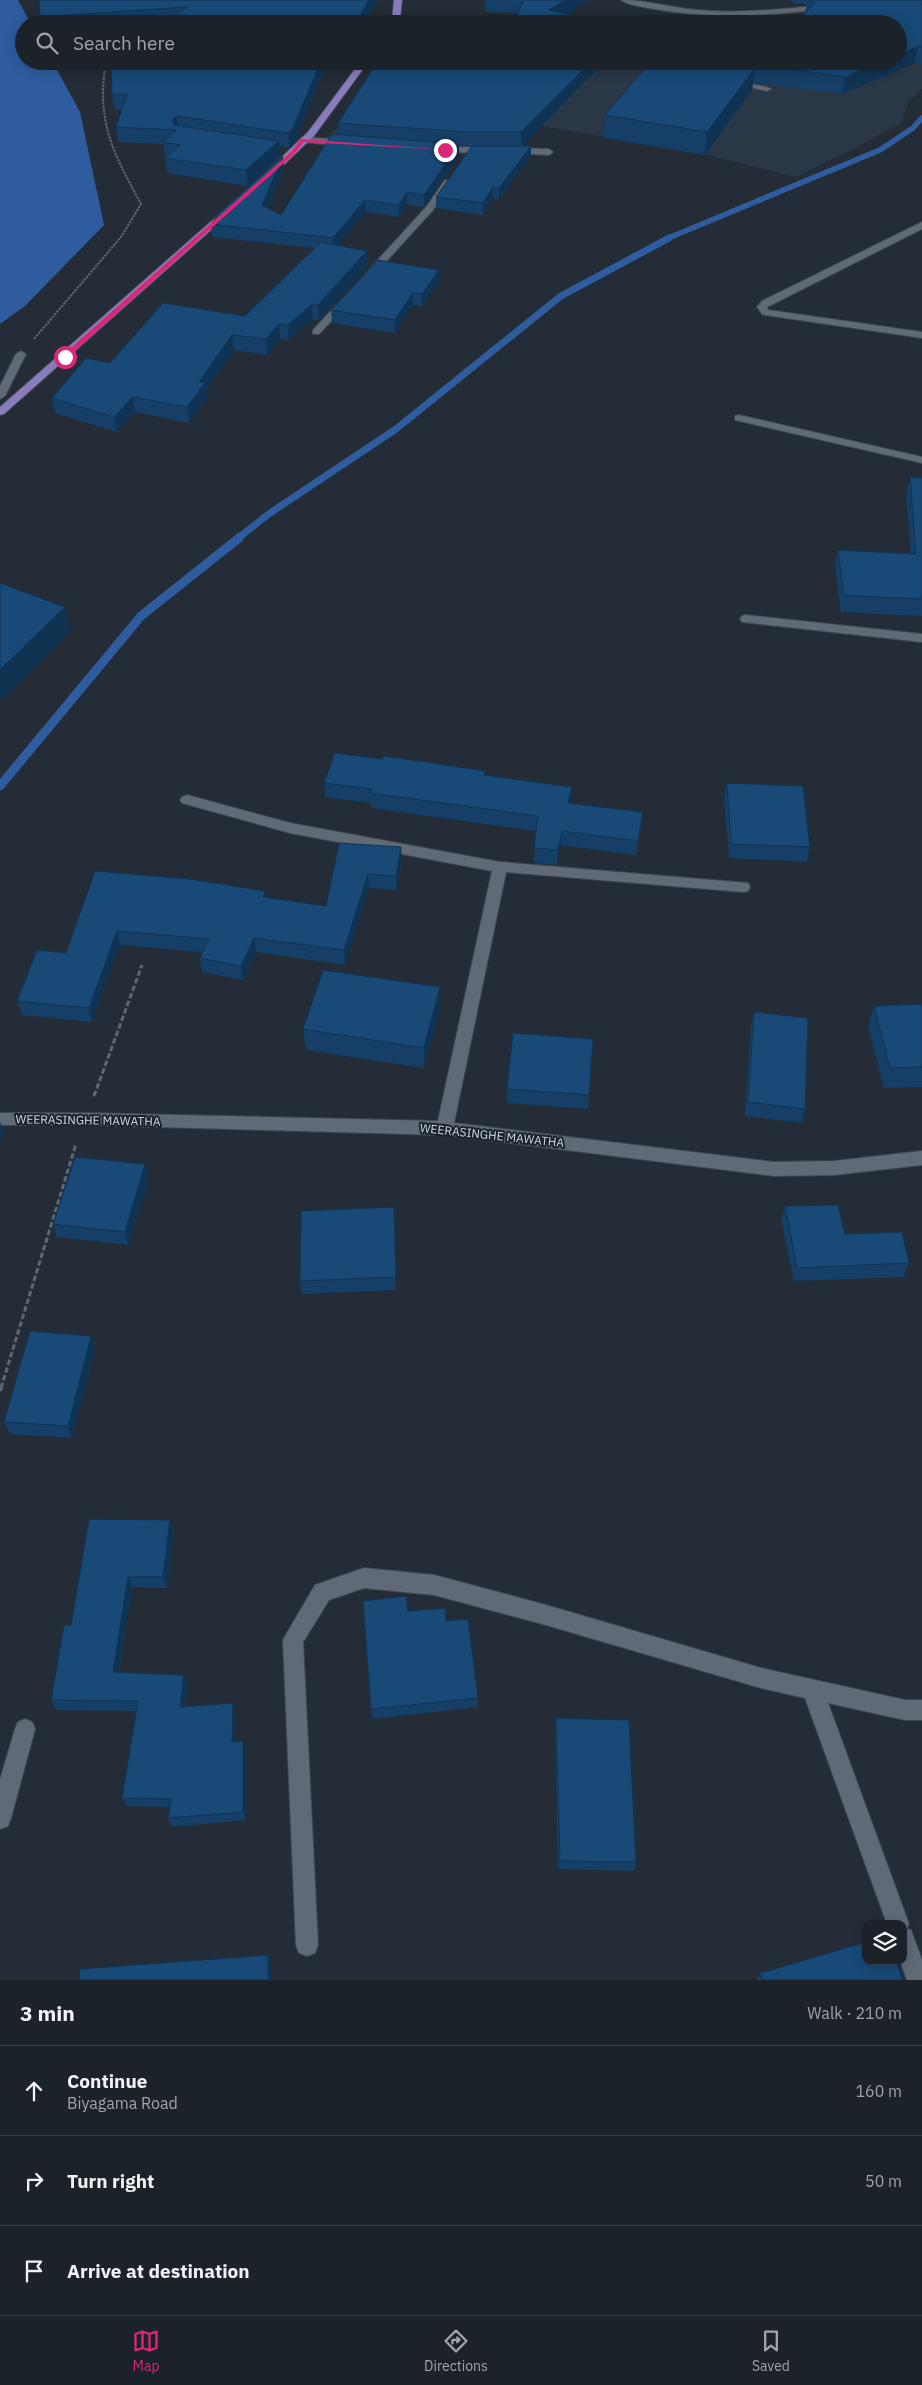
<!DOCTYPE html>
<html lang="en">
<head>
<meta charset="utf-8">
<style>
	:root { --surface:#1b2229; --page:#242a31; --text:#f1f3f6; --muted:#a0a4a8; --line:#393f46; --accent:#db2777 }
	body { margin:0; font-family:"IBM Plex Sans",sans-serif; background:var(--page); color:var(--text) }
	.controls { position:absolute; right:15px; bottom:15px; display:grid; overflow:hidden; border-radius:10px; box-shadow:0 2px 12px #0003 }
	.controls button { width:45px; height:45px; display:grid; place-items:center; padding:0; border:0; border-bottom:1px solid var(--line); background:var(--surface); color:var(--text); font:25px sans-serif }
	.stop { position:absolute; width:15px; height:15px; margin:-11px; border:4px solid #db2777; border-radius:50%; background:#fff }
	.stop.end { background:#db2777; border-color:#fff; box-shadow:0 1px 5px #0008 }
	.list { margin:0; padding:0; list-style:none }
	h2 { display:flex; justify-content:space-between; align-items:center; height:65px; margin:0; padding:0 20px; font-size:21px }
	h2 small { font-size:16px; font-weight:400; color:var(--muted) }
	.list li { display:grid; grid-template-columns:32px 1fr auto; gap:15px; align-items:center; box-sizing:border-box; height:90px; padding:0 20px; border-top:1px solid var(--line) }
	.list b { display:block; font-size:19px; white-space:nowrap }
	.list p { margin:0; font-size:16px; white-space:nowrap; color:var(--muted) }
	.list em { font-size:16px; font-style:normal; color:var(--muted) }
	.icon { flex:none; width:28px; height:28px; fill:none; stroke:currentColor; stroke-width:2; stroke-linecap:round; stroke-linejoin:round }
	.map { position:relative; flex:none; width:922px; height:1980px; overflow:hidden }
	.search { position:absolute; background:var(--surface); box-shadow:0 2px 12px #0003; left:15px; right:15px; top:15px; height:55px; display:flex; align-items:center; gap:12px; box-sizing:border-box; padding:0 18px; border-radius:28px; color:var(--muted); font-size:19px }
	.sheet { height:335px; background:var(--surface) }
	nav { display:flex; justify-content:space-around; align-items:center; box-sizing:border-box; height:70px; border-top:1px solid var(--line); background:var(--surface); font-size:14px; color:var(--muted) }
	nav a { display:grid; justify-items:center; gap:2px }
	nav .on { color:var(--accent) }
	.map>svg:first-child { display:block }
	.built { fill:#293746 }
	.water { fill:#2f5c9e }
	.lines { fill:none; stroke-linecap:round; stroke-linejoin:round }
	.stream-far2 { stroke:#2f5c9e; stroke-width:5.5 }
	.stream-far1 { stroke:#2f5c9e; stroke-width:7 }
	.stream { stroke:#2f5c9e; stroke-width:9 }
	.minor-casing { stroke:#404850; stroke-width:2 }
	.major-casing { stroke:#404850; stroke-width:2 }
	.path-far2 { stroke:#5e666f; stroke-width:2; stroke-dasharray:2.5 1; stroke-linecap:butt }
	.path-far1 { stroke:#5e666f; stroke-width:3; stroke-dasharray:5.5 2.5; stroke-linecap:butt }
	.path { stroke:#5e666f; stroke-width:4.5; stroke-dasharray:7 3; stroke-linecap:butt }
	.minor { fill:#606a76; fill-rule:evenodd }
	.major { fill:#897cbd; fill-rule:evenodd }
	.wall { fill:#153f66 }
	.shaded-wall { fill:#113353 }
	.building { fill:#184977; stroke:#113353 }
	.route { fill:#db2777 }
	.labels { text-anchor:middle; dominant-baseline:central; stroke-width:4; stroke-linejoin:round; paint-order:stroke }
	.street-label { font-size:12px; fill:#d3d9e0; stroke:#1a232c }
</style>
</head>
<body>
<div class="map">
<svg width="922" height="1980" viewBox="0 0 922 1980">
	<rect width="100%" height="100%" fill="#242d37"/>
	<path class="built" d="M922,1v88l-14,13 -7,21 -43,24 -62,30 -96,-24 -164,-28 -15,22 -196,-9 18,-14 152,-63h403v-37h-254l8,-8 61,5 53,-2z"/>
	<path class="water" d="M0,0h18l13,24h-7v37h28l28,51 24,113 -79,81 -25,18z"/>
	<g class="lines">
		<path class="stream-far2" d="M666,239l214,-89 33,-22 9,-10"/>
		<path class="stream-far1" d="M237,539l33,-26 126,-84 165,-133 108,-58"/>
		<path class="stream" d="M0,786l141,-170 98,-78"/>
		<g class="minor-casing">
			<path id="minor" d="M621,0c26,0 51,8 76,10 43,4 85,-1 127,-5l4,2 -4,2c-57,7 -113,10 -170,0 -10,-2 -24,-3 -33,-9z
				M396,18l28,4 4,2 -35,-2v-4z
				M627,61h16l29,8 -4,2z
				M731,80l36,7 4,2 -4,2 -33,-7h-3z
				M303,137l43,3 4,3 -4,3 -46,-4 -1,-2z
				M439,147h49l4,3 -4,3 -52,-1v-4z
				M511,148l38,1 4,3 -4,3 -41,-2 -1,-2z
				M445,180l7,2 -19,28 -61,67h-6v-4l61,-67z
				M922,222v7l-155,78 1,3 154,22v6l-157,-23 -3,-1 -5,-7 5,-6z
				M345,298l3,1v4l-29,31h-6v-4l29,-31z
				M21,351l5,3 -21,42 -5,3v-13l16,-32z
				M739,415l183,42v6l-187,-43v-4z
				M746,615l176,19v8l-180,-20 -2,-3 2,-3z
				M187,795l103,28 210,39 248,21 2,4 -2,4 -5,1 -237,-20 -52,251 320,39 60,-1 88,-10v14l-88,10 -60,1 -329,-41 -359,-10h-86v-12h86l352,8 54,-250 -202,-38 -108,-30 -2,-3 2,-3z
				M364,1568l70,7 112,30 215,63 144,32h17v20h-17l-77,-17 81,221 -2,5 4,1 11,30v20h-15l-7,-19h3v-37h-16l-82,-226 -44,-10 -215,-63 -112,-30 -70,-7 -35,12 -26,42 15,303 -3,8 -8,3 -8,-3 -3,-8 -13,-305 32,-55z
				M25,1719l7,3 3,7 -24,89 -3,8 -8,3v-49l15,-51 3,-7z"/>
		</g>
		<g class="major-casing">
			<path id="major" d="M394,0h8l-2,20 -3,4h-8l3,-4z
				M361,61h8l-55,75 -42,40h-6v-4l42,-40z
				M223,211l7,2 -226,201 -4,1v-8z"/>
		</g>
		<path class="path-far2" d="M34,339l87,-102 20,-33c-28,-52 -45,-81 -35,-143"/>
		<path class="path-far1" d="M94,1096l48,-131
			M1,1388l75,-244"/>
		<path class="path" d="M0,1391l1,-5"/>
		<use href="#minor" class="minor"/>
		<use href="#major" class="major"/>
	</g>
	<path class="wall" d="M39,0h339l-14,24h-198l2,-1 -15,1h-112z
		M485,0h103l-22,14 -49,-1 -32,-1z
		M791,0h131v65l-7,-2 -73,31 -89,-12 -1,8 -47,65 -101,-17 1,-23 148,-48v-3l52,-51 2,-9h-12z
		M328,61l-34,82 -4,5 -10,-2v10l-32,30 -81,-13 -2,-15 1,-1h-1l-2,-13 -45,-2 -2,-15 6,-18h-8l-2,-14z
		M378,61h223v4l-79,81h9v11l-32,42 -6,-1 -10,17 -47,-7v-11l35,-50 -12,-1v10l-35,51 -17,-2 -8,12 -33,-5 -28,33 29,6 1,15 -49,54 -6,-1 -24,21 -9,-1 -13,16 -33,-5 -28,40 1,9 -18,24 -54,-11 -18,20 -62,-19 -3,-15 58,-35 135,-47 69,-68 -102,-11 -1,-13 73,-57 -17,41 14,7 57,-80v-12z
		M439,282l-17,25 -9,-2 -18,28 -63,-10 -1,-13z
		M910,477l12,1v138l-81,-4 -6,-45 3,-17 73,4 -5,-60z
		M485,775l156,52 -5,28 -75,-10 -4,20 -23,-2 2,-32 -165,-23v-5l-46,-6 -1,-14z
		M727,783l83,64 -3,15 -78,-4 -5,-61z
		M339,843l63,19 -5,28 -28,-2 -24,77 -89,-13 -13,28 -41,-8 -2,-14 2,-6 -82,-7 -28,77 -70,-7 -5,-14 49,-48 29,-82 170,20 1,7 60,8z
		M922,1004v83l-38,1 -16,-62 6,-20z
		M440,1008l-16,60 -118,-18 -3,-21z
		M754,1012l51,97 -3,14 -57,-7 6,-90z
		M507,1089l82,6 -1,14 -81,-6z
		M145,1164l4,14 -21,67 -71,-8 -4,-13z
		M785,1206l124,57 -5,14 -110,4 -13,-61z
		M395,1221l1,69 -95,4 -1,-13z
		M95,1349l-23,89 -62,-4 -6,-12z
		M170,1520l4,12 -7,56 -35,-1 -13,85 69,13 -3,22 51,6 -1,29 11,8v70l-74,7 -4,-9 2,-11 -43,-1 -5,-8 14,-87 -80,-1 -5,-10 20,-75z
		M408,1611l38,10 32,77v9l-106,12 -1,-10z
		M556,1718l80,144 -2,9 -76,-2 -3,-141z
		M761,1973l142,7h-147z"/>
	<path class="shaded-wall" d="M369,0h9l-14,24h-5v-6z
		M566,0h22l-39,24v-14z
		M340,16l1,8h-4z
		M918,46l-3,17 -73,31 3,-17 37,-16h16v-6z
		M321,61h7l-34,82 -4,5 -2,-15z
		M592,61h9v4l-80,82v-15z
		M755,68l-3,22 -47,65 2,-23z
		M177,116l2,15 -3,2 -4,-13z
		M279,141l1,15 -32,30 -2,-16z
		M459,144v12l-35,51v-12z
		M531,146v11l-32,42v-11z
		M283,156l1,11 -21,50 -1,-12z
		M493,187v11l-10,17v-12z
		M407,192v13l-8,12v-12z
		M365,200l1,12 -33,39v-13z
		M367,251l1,15 -49,54 -1,-15z
		M439,270v12l-17,25v-13z
		M413,293v12l-18,28v-13z
		M312,304l1,15 -24,21 -1,-15z
		M279,324l1,15 -13,16 -1,-16z
		M232,335l2,15 -28,40 1,9 -18,24 -2,-16 12,-25z
		M133,397l2,15 -18,20 -3,-15z
		M65,607l5,24 -70,70v-31z
		M572,787l-1,14 -4,16 1,-14z
		M562,831l-1,14 -4,20 1,-15z
		M401,847l1,15 -5,28 -1,-14z
		M368,874l1,14 -24,77 -1,-15z
		M265,891l2,15 -4,-9z
		M117,931l3,14 -28,77 -3,-14z
		M254,938l2,14 -13,28 -2,-14z
		M440,987v21l-16,60v-20z
		M0,1122l4,10 -4,11z
		M145,1164l4,14 -21,67 -3,-13z
		M91,1336l4,13 -23,89 -4,-12z
		M170,1520l4,12 -7,56 -4,-11z
		M128,1577l4,10 -15,95 -4,-10z
		M184,1675l4,10 -5,32 -3,-10z
		M233,1703l3,10 -1,38 -3,-9z
		M243,1741l3,9v70l-3,-8z
		M268,1955l4,10v15h-4z"/>
	<path class="building" d="M39,0h330l-10,18 -19,-2 -3,8h-171l21,-17 -147,10z
		M524,0h42l-17,10 52,11 -4,3h-85z
		M812,0h110v47l-4,-1 -20,9v-31h-104l21,-21z
		M119,61h202l-28,67 -5,5 -111,-17 -5,4 2,5 105,16 -33,29 -81,-12 15,-13 -17,-3 13,-12 -60,-3 11,-33 -15,1 -1,-27z
		M378,61h214l-71,71h-53l-130,-9z
		M651,61h63l41,7 -48,64 -102,-17z
		M756,61h126l-37,16 -92,-13z
		M332,134l127,10 -35,51 -17,-3 -8,13 -34,-5 -32,38 -122,-14 9,-12 63,-56 -21,49 19,10z
		M472,146h59l-32,42 -6,-1 -10,16 -47,-6z
		M321,242l46,9 -49,54 -6,-1 -24,21 -9,-1 -13,15 -34,-4 -33,47 6,1 -18,24 -54,-10 -19,20 -62,-19 34,-40 24,5 53,-60 82,13z
		M378,260l61,10 -17,24 -9,-1 -18,27 -64,-10z
		M910,477l12,1v121l-78,-4 -6,-45 78,4z
		M0,583l65,24 -65,63z
		M335,753l47,6 2,-3 42,6 59,9 -1,4 88,12 -4,16 75,9 -5,29 -76,-10 -4,19 -24,-2 4,-32 -168,-23 2,-4 -48,-6z
		M727,783l76,3 7,61 -79,-3z
		M339,843l62,4 -5,29 -28,-2 -24,76 -90,-12 -13,28 -41,-8 9,-19 -92,-8 -28,77 -72,-7 20,-51 29,3 29,-82 95,8 75,12 -2,6 63,9z
		M323,970l117,17 -16,61 -121,-19z
		M922,1004v63l-32,1 -16,-62z
		M754,1012l54,6 -3,91 -57,-7z
		M513,1033l80,6 -4,56 -82,-6z
		M75,1157l70,7 -20,68 -72,-8z
		M838,1205l7,29 57,-2 7,31 -112,5 -12,-62z
		M394,1207l2,70 -96,4 1,-70z
		M30,1331l61,5 -23,90 -64,-4z
		M89,1519l81,1 -7,57h-35l-15,95 71,3 -4,32 53,-4 -1,39 11,-1v71l-75,6 3,-19 -49,-1 16,-97 -87,-1 13,-75h7z
		M406,1596l2,15 37,-3 1,13 22,-2 10,79 -107,11 -8,-108z
		M556,1718l73,2 7,142 -76,-1z
		M866,1942v19h30l7,19h-140l-2,-7z
		M268,1955v25h-189l1,-11z"/>
	<path class="route" d="M301,139l146,11 -143,-8 -10,12 -227,204h-4v-3l228,-203z"/>
	<g class="labels">
		<g class="street-label">
			<text transform="translate(88 1120) rotate(1)">WEERASINGHE MAWATHA</text>
			<text transform="translate(492 1135) rotate(6)">WEERASINGHE MAWATHA</text>
		</g>
	</g>
</svg>
<div class="controls">
<button><svg class="icon" aria-label="layers" viewBox="0 0 24 24"><path d="M12 4l9 5-9 5-9-5zM3 14l9 5 9-5"/></svg></button>
</div>
<div class="stop" style="left:65px;top:357px"></div>
<div class="stop end" style="left:445px;top:150px"></div>
<div class="search"><svg class="icon" aria-label="search" viewBox="0 0 24 24"><circle cx="10" cy="10" r="6"/><path d="M15 15l6 6"/></svg>Search here</div>
</div>
<section class="sheet">
<h2>3 min<small>Walk · 210 m</small></h2>
<ul class="list">
<li><svg class="icon" aria-label="ahead" viewBox="0 0 24 24"><path d="M12 20V5M6 11l6-6 6 6"/></svg><div><b>Continue</b><p>Biyagama Road</p></div><em>160 m</em></li>
<li><svg class="icon" aria-label="right" viewBox="0 0 24 24"><path d="M7 20v-9h11M14 6l5 5-5 5"/></svg><div><b>Turn right</b></div><em>50 m</em></li>
<li><svg class="icon" aria-label="arrive" viewBox="0 0 24 24"><path d="M6 21V4h12l-3 4 3 4H6"/></svg><div><b>Arrive at destination</b></div></li>
</ul>
</section>
<nav>
<a class="on"><svg class="icon" aria-label="map" viewBox="0 0 24 24"><path d="M3 6l6-2 6 2 6-2v14l-6 2-6-2-6 2zM9 4v14M15 6v14"/></svg>Map</a>
<a><svg class="icon" aria-label="directions" viewBox="0 0 24 24"><path d="M12 3l9 9-9 9-9-9zM9 14v-3h6M13 9l2 2-2 2"/></svg>Directions</a>
<a><svg class="icon" aria-label="saved" viewBox="0 0 24 24"><path d="M7 4h10v16l-5-4-5 4z"/></svg>Saved</a>
</nav>
</body>
</html>
